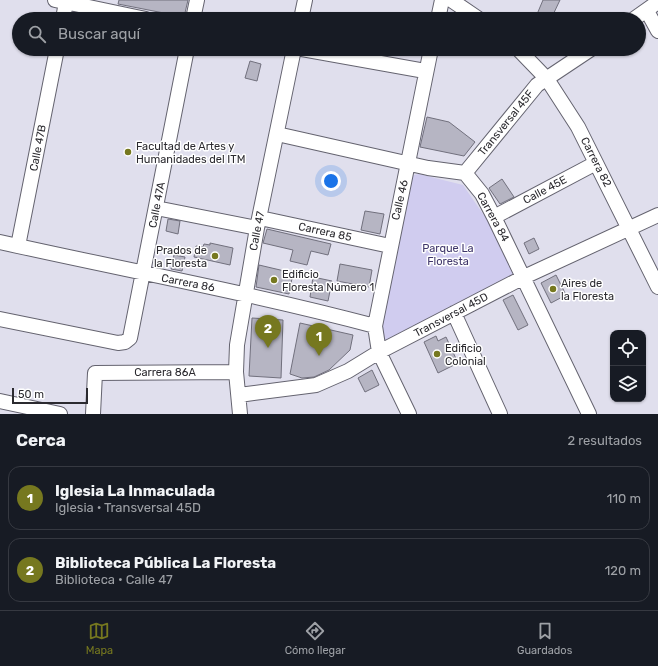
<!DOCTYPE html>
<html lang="es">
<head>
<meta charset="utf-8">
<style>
	:root { --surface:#171b24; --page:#20242c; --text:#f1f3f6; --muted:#9ea1a6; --line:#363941; --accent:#76781f }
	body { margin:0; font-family:Rubik,sans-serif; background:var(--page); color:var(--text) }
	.controls { position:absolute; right:12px; bottom:12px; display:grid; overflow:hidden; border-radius:8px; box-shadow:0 1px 3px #0004 }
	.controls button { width:36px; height:36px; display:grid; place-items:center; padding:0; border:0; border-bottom:1px solid var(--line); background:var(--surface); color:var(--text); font:20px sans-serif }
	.scale { position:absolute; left:12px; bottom:10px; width:76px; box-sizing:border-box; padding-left:4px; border:2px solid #2b2a2f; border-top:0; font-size:11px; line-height:14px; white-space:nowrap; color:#2b2a2f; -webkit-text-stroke:3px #fff; paint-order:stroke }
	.you { position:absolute; left:331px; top:181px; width:14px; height:14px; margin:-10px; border:3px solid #fff; border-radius:50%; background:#1a73e8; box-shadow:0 0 0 6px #1a73e833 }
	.badge { display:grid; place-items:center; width:26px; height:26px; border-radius:50%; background:var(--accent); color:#fff; font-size:13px; font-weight:700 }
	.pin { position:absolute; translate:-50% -33px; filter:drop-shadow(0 1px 2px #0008) }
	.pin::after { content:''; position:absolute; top:21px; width:14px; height:12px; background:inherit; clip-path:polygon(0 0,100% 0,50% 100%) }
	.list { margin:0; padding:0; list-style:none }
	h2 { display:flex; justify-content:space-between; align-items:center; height:52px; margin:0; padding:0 16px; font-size:17px }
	h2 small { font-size:13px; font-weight:400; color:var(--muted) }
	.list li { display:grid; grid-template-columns:26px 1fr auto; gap:12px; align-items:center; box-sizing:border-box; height:64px; margin:0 8px 8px; padding:0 8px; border:1px solid var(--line); border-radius:12px }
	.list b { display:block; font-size:15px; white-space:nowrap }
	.list p { margin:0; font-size:13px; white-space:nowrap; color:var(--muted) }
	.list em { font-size:13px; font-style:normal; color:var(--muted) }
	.icon { flex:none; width:22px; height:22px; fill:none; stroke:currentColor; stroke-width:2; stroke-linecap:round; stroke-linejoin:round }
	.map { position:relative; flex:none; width:658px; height:414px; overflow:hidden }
	.search { position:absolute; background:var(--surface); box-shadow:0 1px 3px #0004; left:12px; right:12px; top:12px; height:44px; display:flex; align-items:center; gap:10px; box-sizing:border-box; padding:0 14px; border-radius:22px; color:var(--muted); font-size:15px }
	.sheet { height:196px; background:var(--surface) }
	nav { display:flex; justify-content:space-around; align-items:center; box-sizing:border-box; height:56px; border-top:1px solid var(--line); background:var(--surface); font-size:11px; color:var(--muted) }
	nav a { display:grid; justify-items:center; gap:2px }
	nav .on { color:var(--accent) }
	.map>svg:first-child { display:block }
	.green { fill:#d0ccef }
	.building { fill:#b6b5c3; stroke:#71707d }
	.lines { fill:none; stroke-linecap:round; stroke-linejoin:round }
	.minor-casing { stroke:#64636f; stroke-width:16 }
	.minor { stroke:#fff; stroke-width:14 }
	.poi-dot { fill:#76781f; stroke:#fff; stroke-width:1.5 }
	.labels { text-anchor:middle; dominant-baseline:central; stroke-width:3; stroke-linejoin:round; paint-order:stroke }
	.street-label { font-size:11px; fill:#2b2a2f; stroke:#fff }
	.poi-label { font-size:11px; fill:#2b2a2f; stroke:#fff; text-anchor:start }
	.park-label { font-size:11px; fill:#3f366a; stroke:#fff }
</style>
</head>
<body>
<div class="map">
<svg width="658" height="414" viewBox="0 0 658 414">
	<rect width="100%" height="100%" fill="#e0dfed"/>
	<path class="green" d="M419,174l44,11 27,39 22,41 1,8 -4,9 -107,57 -20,3 -4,-6 32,-156 4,-5z"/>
	<path class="building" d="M119,0h69l-4,17 -66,-13z
		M543,0h17l-9,19h-16z
		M250,61l11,3 -4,17 -12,-3z
		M427,117l22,5 26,20 -11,14 -44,-9z
		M502,179l12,18 -14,7 -11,-16z
		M365,211l19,3 -4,20 -19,-4z
		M168,219l12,2 -2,13 -12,-3z
		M267,229l64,15 -3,11 -17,-4 -4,14 -17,-4 3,-11 -30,-7z
		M534,238l5,11 -10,5 -5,-11z
		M210,243l23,5 -3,17 -36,-8 2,-11 7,1 1,-3 6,1z
		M174,255l11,2 -3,14 -11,-2z
		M340,264l32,6 -3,17 -32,-6z
		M259,265l34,8 -4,21 -33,-7z
		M556,275l10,20 -15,8 -10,-20z
		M313,277l19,4 -4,20 -18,-4z
		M513,295l15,30 -10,5 -15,-30z
		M252,318l31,2 -2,58 -32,-2z
		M300,323l53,12 -3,15 -21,20 -15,7 -12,1 -12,-4z
		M436,336l2,5 8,-4 12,26 -20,10 -14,-31z
		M372,370l7,15 -14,7 -7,-14z"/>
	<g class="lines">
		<g class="minor-casing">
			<path id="minor" d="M55,0l91,19
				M451,0l28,19
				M647,11l11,20
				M63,19l3,-17
				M193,19l4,-19
				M301,19l4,-19
				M438,19l4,-19
				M634,19l24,-17
				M302,49l123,22
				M518,49l29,30 31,48 80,160
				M277,134l151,34 37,5 17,21 12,23 95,197
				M465,173l72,-88 54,-36
				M156,208l101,20
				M494,217l102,-54
				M260,218l130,28
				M0,242c125,28 251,51 375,84
				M18,246l39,-197
				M454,313l46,101
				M0,319l118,24 7,-1 5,-4 57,-289
				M239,395l77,-10 32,-14 31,-19 145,-75 134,-62
				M0,401l60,13
				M93,414l2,-41 141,-1
				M240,414l-4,-42 1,-27 20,-117 37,-179
				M409,414l-30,-62 -4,-26 56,-277"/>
		</g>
		<use href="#minor" class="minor"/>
	</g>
	<g class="poi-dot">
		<circle cx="128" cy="152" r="4"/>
		<circle cx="215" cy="256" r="4"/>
		<circle cx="274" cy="280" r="4"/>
		<circle cx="553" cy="289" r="4"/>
		<circle cx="437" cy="354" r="4"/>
	</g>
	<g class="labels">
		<g class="street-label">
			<text transform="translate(506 123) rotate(-51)">Transversal 45F</text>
			<text transform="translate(38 148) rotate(-79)">Calle 47B</text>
			<text transform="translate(596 162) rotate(63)">Carrera 82</text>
			<text transform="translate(545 190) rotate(-28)">Calle 45E</text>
			<text transform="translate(400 200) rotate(-77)">Calle 46</text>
			<text transform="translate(157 205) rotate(-79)">Calle 47A</text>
			<text transform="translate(493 217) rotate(61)">Carrera 84</text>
			<text transform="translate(257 231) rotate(-79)">Calle 47</text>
			<text transform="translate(325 232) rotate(12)">Carrera 85</text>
			<text transform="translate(188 283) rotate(11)">Carrera 86</text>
			<text transform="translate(451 315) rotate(-28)">Transversal 45D</text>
			<text x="165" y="372">Carrera 86A</text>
		</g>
		<g class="poi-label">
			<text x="136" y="146">Facultad de Artes y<tspan x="136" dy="13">Humanidades del ITM</tspan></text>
			<text x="207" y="250" text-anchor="end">Prados de<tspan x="207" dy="13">la Floresta</tspan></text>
			<text x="282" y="274">Edificio<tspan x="282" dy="13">Floresta Número 1</tspan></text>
			<text x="561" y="283">Aires de<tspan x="561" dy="13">la Floresta</tspan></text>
			<text x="445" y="348">Edificio<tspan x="445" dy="13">Colonial</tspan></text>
		</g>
		<g class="park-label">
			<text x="448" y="248">Parque La<tspan x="448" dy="13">Floresta</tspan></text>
		</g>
	</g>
</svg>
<div class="controls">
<button><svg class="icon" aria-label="locate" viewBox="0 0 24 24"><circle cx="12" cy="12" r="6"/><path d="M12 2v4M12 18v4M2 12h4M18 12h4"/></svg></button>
<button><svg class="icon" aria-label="layers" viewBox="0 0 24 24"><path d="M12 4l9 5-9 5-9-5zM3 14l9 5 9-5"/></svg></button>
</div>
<div class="scale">50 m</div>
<div class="you"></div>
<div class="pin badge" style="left:319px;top:356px">1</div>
<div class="pin badge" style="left:268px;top:348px">2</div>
<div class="search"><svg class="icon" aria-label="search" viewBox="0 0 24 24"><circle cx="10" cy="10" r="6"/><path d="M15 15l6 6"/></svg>Buscar aquí</div>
</div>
<section class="sheet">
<h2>Cerca<small>2 resultados</small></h2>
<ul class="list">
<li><span class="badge">1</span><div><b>Iglesia La Inmaculada</b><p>Iglesia · Transversal 45D</p></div><em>110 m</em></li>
<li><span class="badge">2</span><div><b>Biblioteca Pública La Floresta</b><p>Biblioteca · Calle 47</p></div><em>120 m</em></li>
</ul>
</section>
<nav>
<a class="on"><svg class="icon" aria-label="map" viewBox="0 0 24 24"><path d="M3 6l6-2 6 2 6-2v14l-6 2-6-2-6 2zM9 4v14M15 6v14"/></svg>Mapa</a>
<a><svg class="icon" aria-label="directions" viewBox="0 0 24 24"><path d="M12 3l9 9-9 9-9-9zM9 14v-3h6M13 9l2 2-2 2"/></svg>Cómo llegar</a>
<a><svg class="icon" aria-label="saved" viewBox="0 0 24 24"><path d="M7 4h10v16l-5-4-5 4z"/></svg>Guardados</a>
</nav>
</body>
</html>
